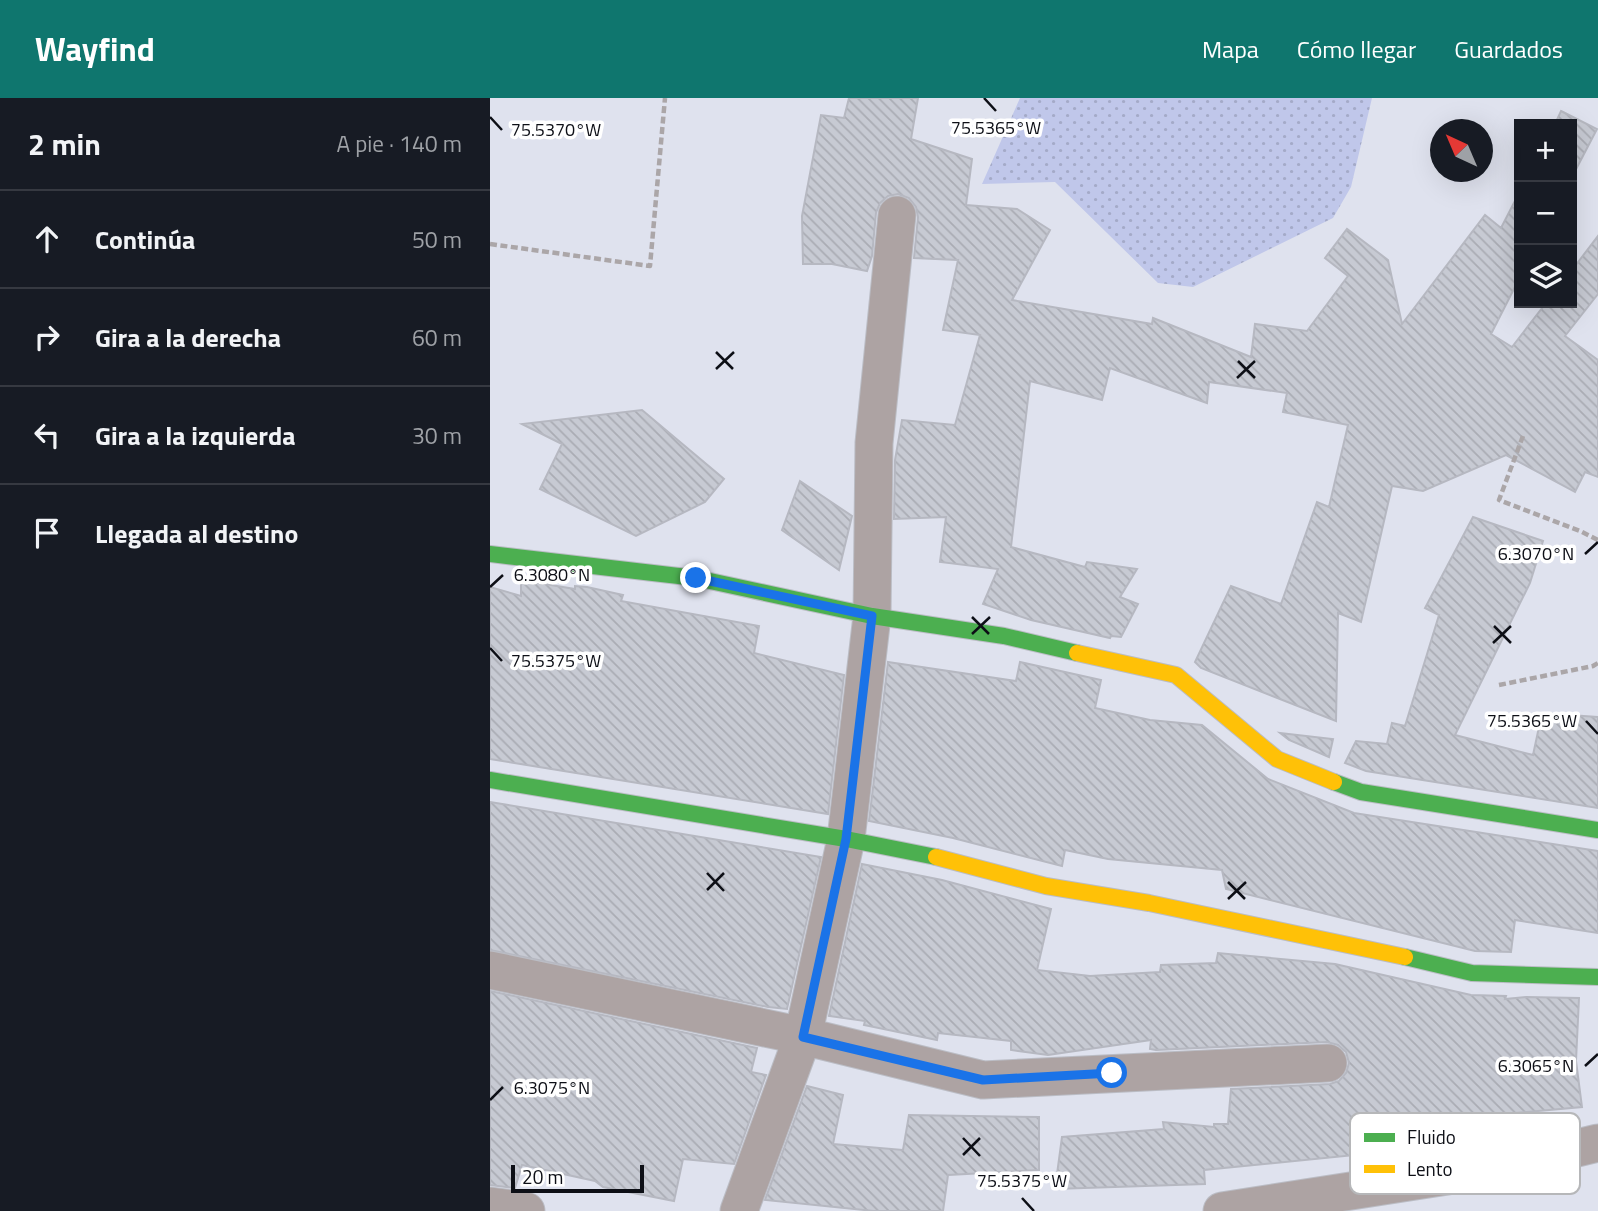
<!DOCTYPE html>
<html lang="es">
<head>
<meta charset="utf-8">
<style>
	:root { --surface:#171b24; --page:#242831; --text:#f1f3f6; --muted:#9ea1a6; --line:#363941; --accent:#0f766e }
	body { margin:0; font-family:"Titillium Web",sans-serif; background:var(--page); color:var(--text) }
	.controls { position:absolute; right:21px; top:21px; display:grid; overflow:hidden; border-radius:0px; box-shadow:0 7px 28px #0002 }
	.controls button { width:63px; height:63px; display:grid; place-items:center; padding:0; border:0; border-bottom:2px solid var(--line); background:var(--surface); color:var(--text); font:35px sans-serif }
	.compass { position:absolute; left:940px; top:21px; width:63px; height:63px; border-radius:50%; background:var(--surface); box-shadow:0 7px 28px #0002; rotate:316deg }
	.scale { position:absolute; left:21px; bottom:18px; width:133px; box-sizing:border-box; padding-left:7px; border:4px solid #0d0f16; border-top:0; font-size:19px; line-height:24px; white-space:nowrap; color:#0d0f16; -webkit-text-stroke:5px #fff; paint-order:stroke }
	.stop { position:absolute; width:21px; height:21px; margin:-16px; border:5px solid #1a73e8; border-radius:50%; background:#fff }
	.stop.end { background:#1a73e8; border-color:#fff; box-shadow:0 2px 7px #0008 }
	.list { margin:0; padding:0; list-style:none }
	h2 { display:flex; justify-content:space-between; align-items:center; height:91px; margin:0; padding:0 28px; font-size:30px }
	h2 small { font-size:23px; font-weight:400; color:var(--muted) }
	.list li { display:grid; grid-template-columns:46px 1fr auto; gap:21px; align-items:center; box-sizing:border-box; height:98px; padding:0 28px; border-top:2px solid var(--line) }
	.list b { display:block; font-size:26px; white-space:nowrap }
	.list em { font-size:23px; font-style:normal; color:var(--muted) }
	.icon { flex:none; width:38px; height:38px; fill:none; stroke:currentColor; stroke-width:2; stroke-linecap:round; stroke-linejoin:round }
	.map { position:relative; flex:none; width:1108px; height:1113px; overflow:hidden }
	header { display:flex; align-items:center; gap:42px; box-sizing:border-box; height:98px; padding:0 35px; background:var(--accent); color:#fff }
	header strong { font-size:33px }
	nav { display:flex; gap:38px; margin-inline-start:auto; font-size:24px }
	main { display:flex }
	aside { flex:1; background:var(--surface) }
	.map>svg:first-child { display:block }
	.grass { fill:url(#grass-dots) }
	.building { fill:url(#building-back-hatch); stroke:#b6b8c1; stroke-width:2 }
	.lines { fill:none; stroke-linecap:round; stroke-linejoin:round }
	.street-casing { stroke:#bbbdc5; stroke-width:39 }
	.fast-casing { stroke:#bbbdc5; stroke-width:18 }
	.slow-casing { stroke:#bbbdc5; stroke-width:18 }
	.path { stroke:#aba6a8; stroke-width:4.5; stroke-dasharray:7 3.5; stroke-linecap:butt }
	.street { stroke:#ada3a3; stroke-width:37 }
	.fast { stroke:#4caf50; stroke-width:16 }
	.slow { stroke:#ffc107; stroke-width:16 }
	.route { stroke:#1a73e8; stroke-width:9 }
	.ticks { fill:none; stroke:#0d0f16; stroke-width:2.5 }
	.key { fill:#fff; stroke:#b6b7b9; stroke-width:2 }
	.key-label { font-size:19px; fill:#0d0f16 }
	.ticks-label { font-size:18px; text-anchor:middle; fill:#0d0f16; stroke:#fff; stroke-width:7; stroke-linejoin:round; paint-order:stroke }
</style>
</head>
<body>
<header>
<strong>Wayfind</strong>
<nav><a>Mapa</a><a>Cómo llegar</a><a>Guardados</a></nav>
</header>
<main>
<aside>
<h2>2 min<small>A pie · 140 m</small></h2>
<ul class="list">
<li><svg class="icon" aria-label="ahead" viewBox="0 0 24 24"><path d="M12 20V5M6 11l6-6 6 6"/></svg><div><b>Continúa</b></div><em>50 m</em></li>
<li><svg class="icon" aria-label="right" viewBox="0 0 24 24"><path d="M7 20v-9h11M14 6l5 5-5 5"/></svg><div><b>Gira a la derecha</b></div><em>60 m</em></li>
<li><svg class="icon" aria-label="left" viewBox="0 0 24 24"><path d="M17 20v-9H6M10 6l-5 5 5 5"/></svg><div><b>Gira a la izquierda</b></div><em>30 m</em></li>
<li><svg class="icon" aria-label="arrive" viewBox="0 0 24 24"><path d="M6 21V4h12l-3 4 3 4H6"/></svg><div><b>Llegada al destino</b></div></li>
</ul>
</aside>
<div class="map">
<svg width="1108" height="1113" viewBox="0 0 1108 1113">
	<defs>
		<pattern id="grass-dots" width="8" height="8" patternUnits="userSpaceOnUse" patternTransform="scale(1.75)"><rect width="8" height="8" fill="#c0c7ea"/><path d="M2 2h.1M6 6h.1" fill="none" stroke="#a4aac8" stroke-width="1.8" stroke-linecap="round"/></pattern>
		<pattern id="building-back-hatch" width="6" height="6" patternUnits="userSpaceOnUse" patternTransform="scale(1.75)"><rect width="6" height="6" fill="#c7cad3"/><path d="M-1 5l2 2M0 0l6 6M5-1l2 2" fill="none" stroke="#aaacb4"/></pattern>
	</defs>
	<rect width="100%" height="100%" fill="#dfe2ee"/>
	<path class="grass" d="M530,0h352l-21,89 -18,31 -140,69 -35,-4 -103,-101 -73,2z"/>
	<path class="building" d="M359,0h69l-7,41 61,20 -6,46 51,4 33,21 -38,70 140,24 1,-6 98,39 4,-33 52,7 41,-55 -23,-18 22,-29 41,31 14,64 83,-109 16,13 18,-35v86l-28,55 21,13 34,-44h26v-33l26,-34v58l-33,42 33,24v117l-13,-5 -10,20 -69,-37 -83,36 -31,-5 -31,136 -23,-9 -2,108 -135,-53 -6,-6 36,-76 50,18 36,-102 12,5 19,-82 -65,-13 4,-19 -78,-11 -2,21 -97,-35 -8,32 -72,-19 -19,166 74,20 2,-5 50,7 -17,28 18,7 -17,33 -10,-1 -1,2 -79,-18 -48,-16 15,-35 -58,-7 6,-45 -52,2 1,-59 7,-40 53,5 25,-90 -37,-5 15,-70 -44,-2 4,-41 -2,-10 -7,-9 -11,-4 -10,2 -8,7 -4,10 -4,43 -5,15 -35,-7h-29l-1,-48 19,-101 23,3z
		M1071,13l36,18 -25,48v-53h-17z
		M152,312l82,69 -19,23 -69,34 -96,-47 22,-45 -40,-20z
		M310,383l52,35 -13,54 -57,-40z
		M983,419l70,24 -13,42 -75,152 78,20 9,-42 56,4v91l-232,-37 -21,-8 11,-22 31,3 5,-21 13,3 34,-111 -14,-7z
		M31,482l54,9v-3l12,1 36,8 -2,6 138,25 -5,27 90,22 -16,139 -338,-55v-172l31,9z
		M398,564l128,19 4,-19 81,18 -6,28 55,12 52,5 66,54 86,34 244,38v82l-83,-13 -4,32 -36,-1 -249,-62 -4,-19 -114,-11 -43,-9 -3,16 -109,-28 -84,-17z
		M790,635l53,6 -4,18 -40,-17z
		M0,704l331,55 -34,152 -19,-2 -278,-57z
		M372,766l80,16 109,29 -14,61 53,6 70,-4 1,-7 55,-2 2,-10 117,11 136,31 35,1 -1,3 21,-2 53,1 -3,63 6,46 -100,9 4,17 -52,11 1,3 -231,23 1,14 -150,5 7,-52 102,-8 -1,-7 51,5v-3h14l3,-35 99,-5 9,-3 7,-8 3,-10 -3,-11 -8,-7 -11,-3 -171,8 -6,-1 1,-9 -103,15 -37,-5v-9l-73,-8 -1,7 -73,-15 1,-4 -36,-5z
		M0,893l267,57 -6,24 15,3 -32,89 -51,-5 -9,42 -71,-14 -8,-6 -73,-16 -7,23 -25,-3z
		M317,988l36,9 -10,49 70,6 6,-35 130,2v53l-91,5 -5,36h-69l-109,-11z"/>
	<g class="lines">
		<g class="street-casing">
			<path id="street" d="M0,872l313,66 180,44 345,-17
				M0,1108l36,5
				M249,1113l64,-175 43,-197 26,-223 2,-173 23,-228
				M732,1113l264,-41 112,-27"/>
		</g>
		<g class="fast-casing">
			<path id="fast" d="M0,456l206,24 176,38 132,20 73,17
				M0,682l356,59 90,18
				M844,684l27,10 237,38
				M915,859l67,16 126,4"/>
		</g>
		<g class="slow-casing">
			<path id="slow" d="M587,555l99,22 101,84 57,23
				M446,759l110,29 103,17 256,54"/>
		</g>
		<path class="path" d="M0,146l160,22 15,-168
			M1033,338l-24,64 81,31 18,9
			M1009,587l94,-19 5,-3"/>
		<use href="#street" class="street"/>
		<use href="#fast" class="fast"/>
		<use href="#slow" class="slow"/>
	</g>
	<g class="lines">
		<path class="route" d="M206,480l176,38 -26,223 -43,198 180,43 129,-7"/>
	</g>
	<path class="ticks" d="M494,0l12,13M0,19l12,13M226,254l17,17M748,263l17,17M226,271l18,-17M747,280l18,-17M1095,456l13,-12M0,489l13,-12M482,519l17,17M1004,528l17,17M482,536l18,-17M1003,545l18,-17M0,550l12,13M1096,623l12,13M217,775l17,18M738,784l17,17M217,792l17,-17M738,801l18,-17M1095,968l13,-12M0,1002l13,-13M473,1040l17,18M473,1057l17,-17M532,1100l12,13"/>
	<rect x="860" y="1015" width="230" height="81" rx="10" class="key"/>
	<rect x="874" y="1035" width="31" height="9" fill="#4caf50"/>
	<rect x="874" y="1067" width="31" height="8" fill="#ffc107"/>
	<g class="key-label">
		<text x="917" y="1046">Fluido</text>
		<text x="917" y="1078">Lento</text>
	</g>
	<g class="ticks-label">
		<text x="506" y="36">75.5365°W</text>
		<text x="66" y="38">75.5370°W</text>
		<text x="1046" y="462">6.3070°N</text>
		<text x="62" y="483">6.3080°N</text>
		<text x="66" y="569">75.5375°W</text>
		<text x="1042" y="629">75.5365°W</text>
		<text x="1046" y="974">6.3065°N</text>
		<text x="62" y="996">6.3075°N</text>
		<text x="532" y="1089">75.5375°W</text>
	</g>
</svg>
<div class="controls">
<button>+</button>
<button>−</button>
<button><svg class="icon" aria-label="layers" viewBox="0 0 24 24"><path d="M12 4l9 5-9 5-9-5zM3 14l9 5 9-5"/></svg></button>
</div>
<svg class="compass" viewBox="-18 -18 36 36"><path d="M0-13l5 13h-10z" fill="#e53935"/><path d="M0 13l5-13h-10z" fill="#9ea1a6"/></svg>
<div class="scale">20 m</div>
<div class="stop" style="left:622px;top:975px"></div>
<div class="stop end" style="left:206px;top:480px"></div>
</div>
</main>
</body>
</html>
